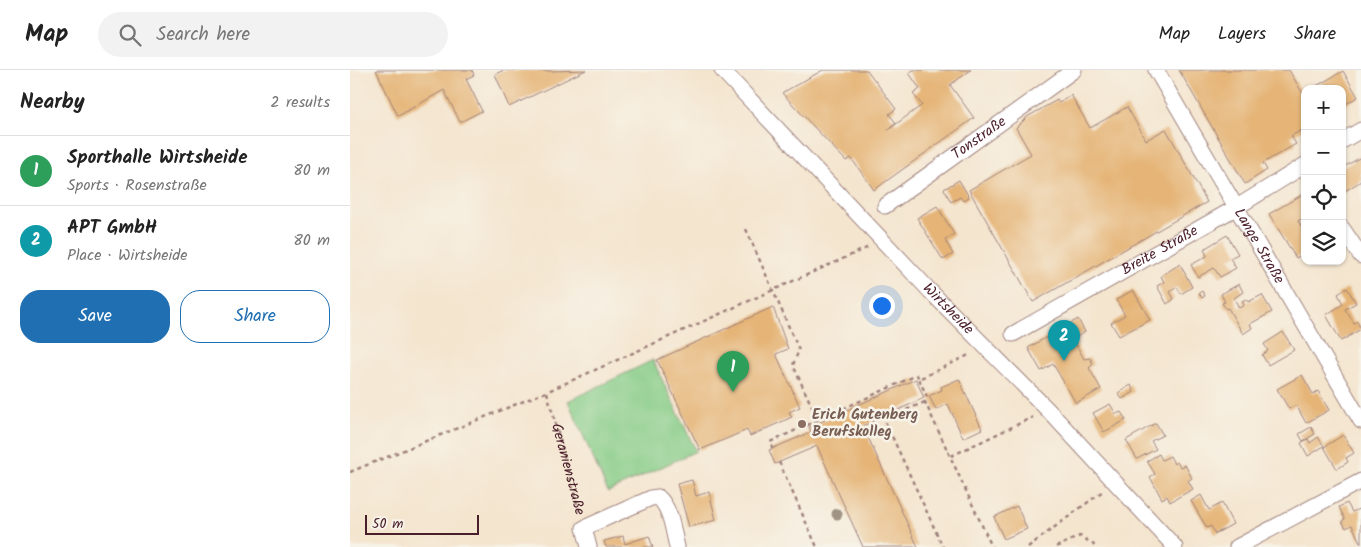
<!DOCTYPE html>
<html lang="en">
<head>
<meta charset="utf-8">
<style>
	:root { --surface:#fff; --page:#f2f2f2; --text:#222; --muted:#767676; --line:#e0e0e0; --accent:#1f6fb2 }
	body { margin:0; font-family:Kalam,sans-serif; background:var(--page); color:var(--text) }
	.controls { position:absolute; right:15px; top:15px; display:grid; overflow:hidden; border-radius:10px; box-shadow:0 1px 4px #0004 }
	.controls button { width:45px; height:45px; display:grid; place-items:center; padding:0; border:0; border-bottom:1px solid var(--line); background:var(--surface); color:var(--text); font:25px sans-serif }
	.scale { position:absolute; left:15px; bottom:12px; width:114px; box-sizing:border-box; padding-left:5px; border:2px solid #4a1f2b; border-top:0; font-size:14px; line-height:18px; white-space:nowrap; color:#4a1f2b; -webkit-text-stroke:4px #f7f3e8; paint-order:stroke }
	.you { position:absolute; left:531px; top:235px; width:18px; height:18px; margin:-12px; border:4px solid #fff; border-radius:50%; background:#1a73e8; box-shadow:0 0 0 8px #1a73e833 }
	.badge { display:grid; place-items:center; width:32px; height:32px; border-radius:50%; background:var(--accent); color:#fff; font-size:16px; font-weight:700 }
	.pin { position:absolute; translate:-50% -41px; filter:drop-shadow(0 1px 2px #0008) }
	.pin::after { content:''; position:absolute; top:26px; width:18px; height:15px; background:inherit; clip-path:polygon(0 0,100% 0,50% 100%) }
	.list { margin:0; padding:0; list-style:none }
	h2 { display:flex; justify-content:space-between; align-items:center; height:65px; margin:0; padding:0 20px; font-size:21px }
	h2 small { font-size:16px; font-weight:400; color:var(--muted) }
	.list li { display:grid; grid-template-columns:32px 1fr auto; gap:15px; align-items:center; box-sizing:border-box; height:70px; padding:0 20px; border-top:1px solid var(--line) }
	.list b { display:block; font-size:19px; white-space:nowrap }
	.list p { margin:0; font-size:16px; white-space:nowrap; color:var(--muted) }
	.list em { font-size:16px; font-style:normal; color:var(--muted) }
	.actions { display:flex; gap:10px; padding:15px 20px }
	.actions a { flex:1; padding:11px 0; border:1px solid var(--accent); border-radius:20px; text-align:center; font-size:18px; color:var(--accent) }
	.actions .main { background:var(--accent); color:#fff }
	.icon { flex:none; width:28px; height:28px; fill:none; stroke:currentColor; stroke-width:2; stroke-linecap:round; stroke-linejoin:round }
	.map { position:relative; flex:none; width:1011px; height:477px; overflow:hidden }
	header { display:flex; align-items:center; gap:30px; box-sizing:border-box; height:70px; padding:0 25px; background:var(--surface); border-bottom:1px solid var(--line) }
	header strong { font-size:24px }
	nav { display:flex; gap:28px; margin-inline-start:auto; font-size:18px }
	.search { width:350px; height:45px; background:var(--page); display:flex; align-items:center; gap:12px; box-sizing:border-box; padding:0 18px; border-radius:28px; color:var(--muted); font-size:19px }
	main { display:flex }
	aside { flex:1; background:var(--surface) }
	.map>svg:first-child { display:block }
	.green { fill:#86cc87; stroke:#687659 }
	.building { fill:#e5b476 }
	.lines { fill:none; stroke-linecap:round; stroke-linejoin:round }
	.minor-casing { stroke:#9f827d; stroke-width:17 }
	.path { stroke:#9f827d; stroke-width:2.5; stroke-dasharray:4 4; stroke-linecap:butt }
	.minor { stroke:#fff; stroke-width:15 }
	.tree { fill:#a09584 }
	.education-dot { fill:#8d6e63; stroke:#f7f3e8; stroke-width:2 }
	.labels { text-anchor:middle; dominant-baseline:central; stroke-width:5; stroke-linejoin:round; paint-order:stroke }
	.street-label { font-size:15px; fill:#4a1f2b; stroke:#f7f3e8 }
	.education-label { font-size:15px; font-weight:bold; fill:#785e54; stroke:#f7f3e8; text-anchor:start }
</style>
</head>
<body>
<header>
<strong>Map</strong>
<div class="search"><svg class="icon" aria-label="search" viewBox="0 0 24 24"><circle cx="10" cy="10" r="6"/><path d="M15 15l6 6"/></svg>Search here</div>
<nav><a>Map</a><a>Layers</a><a>Share</a></nav>
</header>
<main>
<aside>
<h2>Nearby<small>2 results</small></h2>
<ul class="list">
<li><span class="badge" style="background:#2e9e5b">1</span><div><b>Sporthalle Wirtsheide</b><p>Sports · Rosenstraße</p></div><em>80 m</em></li>
<li><span class="badge" style="background:#0f9aa8">2</span><div><b>APT GmbH</b><p>Place · Wirtsheide</p></div><em>80 m</em></li>
</ul>
<div class="actions"><a class="main">Save</a><a>Share</a></div>
</aside>
<div class="map">
<svg width="1011" height="477" viewBox="0 0 1011 477">
	<rect width="100%" height="100%" fill="#f7f3e8"/>
	<filter id="ink" filterUnits="userSpaceOnUse"><feTurbulence type="fractalNoise" baseFrequency=".02" numOctaves="2"/><feDisplacementMap in="SourceGraphic" scale="10" xChannelSelector="R" yChannelSelector="G"/><feConvolveMatrix kernelMatrix="1 2 1 2 8 2 1 2 1" color-interpolation-filters="sRGB"/></filter>
	<filter id="wash" filterUnits="userSpaceOnUse"><feTurbulence type="fractalNoise" baseFrequency=".0096" numOctaves="4" result="noise"/><feDisplacementMap in="SourceGraphic" scale="20" xChannelSelector="R" yChannelSelector="G"/><feGaussianBlur stdDeviation="1.12" result="paint"/><feColorMatrix in="noise" values="0 0 0 0 0 0 0 0 0 0 0 0 0 0 0 0 0 1.4 0 .05"/><feComposite in="paint" operator="in"/></filter>
	<g filter="url(#wash)">
		<rect width="100%" height="100%" fill="#f4e5cf"/>
		<path class="green" d="M303,290l43,91 -88,41 -40,-91z"/>
		<g id="blocks">
			<path class="building" d="M26,0h96l2,5 -8,4 16,32 -22,11 -16,-32 -46,26z
				M154,0l46,1 36,-1 -77,37 -14,-33z
				M473,0h44l29,39 -7,5 7,9 -8,7 34,-25 -9,-11 7,-5 -11,-16 4,-3h58l-21,15 24,33 -100,72 -23,-32 -5,3 -64,-68z
				M829,0h110l14,24 2,-1v35l-14,8 5,8 -33,19 4,7 -22,14z
				M993,1l15,26 -14,8 -2,1v-17h-31z
				M721,25l19,33 37,-21 19,33 20,-11 41,73 -174,100 -64,-112 62,-36 -15,-26 11,-11 30,-17 2,3z
				M1011,87v24l-19,12v-25z
				M609,110l10,17 -6,4 -3,-4 -9,5 -7,-13z
				M955,123v24l-7,4 7,11v21l-9,5 -27,-44z
				M587,136l17,28 -9,6 8,14 -10,6 -26,-42z
				M877,165l11,19 -8,4 6,10 -16,9 -6,-9 -16,9 -7,-12 16,-9 -3,-7z
				M830,194l12,23 -11,7 -4,-7 -7,5 4,7 -7,5 -10,-18 7,-4 -3,-6z
				M889,214l4,8 -9,6 5,10 5,-3 -2,-4 4,-2 2,3 14,-7 10,17 -22,12 2,4 -9,6 -15,-26 -2,1 -4,-6 3,-1 -4,-8z
				M997,218l9,15 -11,6 9,14 3,-2 4,8 -20,12 -15,-26 17,-11 -5,-10z
				M783,220l17,30 -31,16 -8,-13 14,-8 -9,-15z
				M852,221l3,5 -3,2 -3,-5z
				M423,237l15,42 -12,5 24,53 -11,5 3,5 -42,19 -3,-6 -47,20 -43,-90z
				M728,249l7,13 -12,7 11,20 6,-1 3,6 -4,4 12,21 -25,14 -23,-39 -12,7 -13,-23z
				M933,262l11,18 -26,15 -6,-10 6,-4 -4,-7z
				M952,305l11,19 5,-3 11,19 -23,13 -10,-18 -7,4 -12,-20z
				M566,309l8,19 -61,28 55,121h-55l-46,-101 -42,18 -6,-14 42,-18 -2,-5z
				M609,309l23,50 -19,9 -15,-34 -12,6 -7,-14 13,-6 -1,-3z
				M781,315l3,7 -12,7 -4,-6z
				M760,334l6,10 5,-2 5,8 -22,12 -11,-19z
				M806,353l7,12 -12,6 5,8 -19,10 -11,-19z
				M961,357l4,7 -12,7 -4,-7z
				M993,365l11,18 -8,5 2,4 -11,7 -13,-22z
				M968,367l6,9 -16,10 -7,-13 7,-4 2,4z
				M809,384l3,6 8,-4 4,8 3,-2 3,5 5,-2 7,13 -4,3 5,8 -23,13 -3,-6 -5,3 -12,-22 5,-3 -8,-13z
				M342,410l4,16 13,-4 7,28 -27,7 -12,-43z
				M851,425l8,15 13,-7 11,21 -18,10 -4,-8 -4,2 -16,-27z
				M997,433l5,9 9,-4v36l-9,-19 -6,3 -4,-7 3,-2 -6,-12z
				M667,436l10,23 -23,10 -10,-22z
				M273,466l2,8 24,-8 4,11h-47l-2,-6z"/>
		</g>
	</g>
	<g filter="url(#ink)">
		<use href="#blocks" fill-opacity="0" stroke="#9f827d" stroke-width="1"/>
		<g class="lines">
			<g class="minor-casing">
				<g id="minor">
					<path id="s2" d="M372,0l209,222 117,118 127,137"/>
					<path id="s3" d="M806,0l205,351"/>
					<path d="M992,71l19,-11"/>
					<path id="s4" d="M535,136l189,-136"/>
					<path d="M992,158l19,28"/>
					<path id="s5" d="M663,264l224,-127 68,-42"/>
					<path d="M239,477l-5,-19 67,-30 7,-1c13,11 15,34 19,50"/>
					<path d="M887,477l124,-66"/>
				</g>
			</g>
			<g class="path">
				<path d="M396,159l53,121 -6,15 25,55"/>
				<path d="M569,309l8,18 -2,5 67,145"/>
				<path id="s1" d="M197,322l33,123"/>
				<path d="M575,332l-41,17 59,128"/>
				<path d="M423,379l-3,-7 147,-67 2,4 52,-25"/>
				<path d="M601,386l82,-39"/>
				<path d="M429,392l38,85"/>
				<path d="M0,402l196,-80 323,-145"/>
				<path d="M678,477l75,-56"/>
				<path d="M706,477l24,-11 13,8 2,3"/>
			</g>
			<use href="#minor" class="minor"/>
		</g>
		<circle class="tree" cx="487" cy="444" r="5.5"/>
	</g>
	<circle class="education-dot" cx="452" cy="354" r="5"/>
	<g class="labels">
		<g class="street-label">
			<text stroke="none"><textPath href="#s4" startOffset="116">Tonstraße</textPath></text>
			<text stroke="none"><textPath href="#s3" startOffset="204">Lange Straße</textPath></text>
			<text stroke="none"><textPath href="#s5" startOffset="169">Breite Straße</textPath></text>
			<text stroke="none"><textPath href="#s2" startOffset="329">Wirtsheide</textPath></text>
			<text stroke="none"><textPath href="#s1" startOffset="80">Geranienstraße</textPath></text>
		</g>
		<g class="education-label">
			<text x="462" y="345">Erich Gutenberg<tspan x="462" dy="17">Berufskolleg</tspan></text>
		</g>
	</g>
</svg>
<div class="controls">
<button>+</button>
<button>−</button>
<button><svg class="icon" aria-label="locate" viewBox="0 0 24 24"><circle cx="12" cy="12" r="6"/><path d="M12 2v4M12 18v4M2 12h4M18 12h4"/></svg></button>
<button><svg class="icon" aria-label="layers" viewBox="0 0 24 24"><path d="M12 4l9 5-9 5-9-5zM3 14l9 5 9-5"/></svg></button>
</div>
<div class="scale">50 m</div>
<div class="you"></div>
<div class="pin badge" style="left:383px;top:322px;background:#2e9e5b">1</div>
<div class="pin badge" style="left:714px;top:291px;background:#0f9aa8">2</div>
</div>
</main>
</body>
</html>
